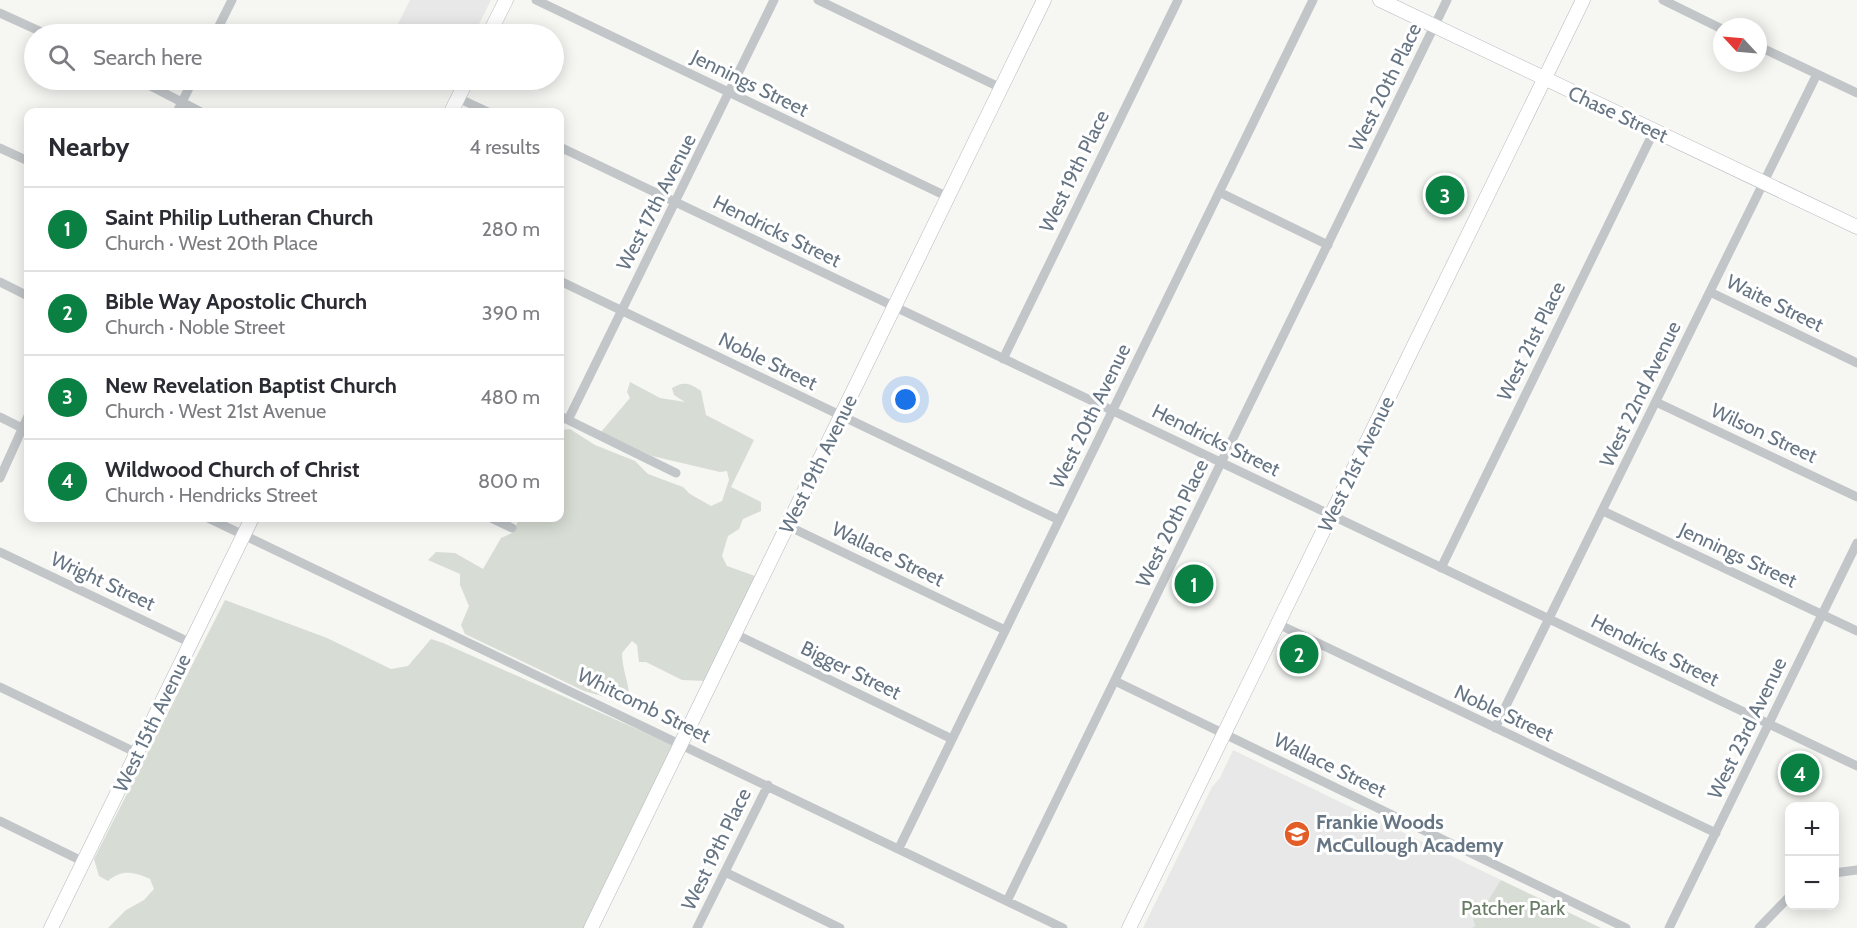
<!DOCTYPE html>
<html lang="en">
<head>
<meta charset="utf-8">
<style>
	:root { --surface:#fff; --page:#f7f7f7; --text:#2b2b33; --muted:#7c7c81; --line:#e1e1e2; --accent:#0b8043 }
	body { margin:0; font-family:Cabin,sans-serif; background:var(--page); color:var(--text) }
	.controls { position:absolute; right:18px; bottom:18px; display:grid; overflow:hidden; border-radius:12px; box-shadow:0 3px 15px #0003 }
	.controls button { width:54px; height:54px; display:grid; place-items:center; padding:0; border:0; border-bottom:2px solid var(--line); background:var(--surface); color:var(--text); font:30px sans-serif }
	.compass { position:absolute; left:1713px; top:18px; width:54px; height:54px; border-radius:50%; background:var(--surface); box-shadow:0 3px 15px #0003; rotate:296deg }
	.you { position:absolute; left:906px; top:400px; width:21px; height:21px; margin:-15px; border:4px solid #fff; border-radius:50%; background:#1a73e8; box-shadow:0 0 0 9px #1a73e833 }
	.badge { display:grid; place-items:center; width:39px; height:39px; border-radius:50%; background:var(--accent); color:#fff; font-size:20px; font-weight:700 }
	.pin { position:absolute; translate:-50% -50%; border:3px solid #fff; box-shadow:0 2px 6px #0006 }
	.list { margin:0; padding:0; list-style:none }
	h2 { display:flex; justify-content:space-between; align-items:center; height:78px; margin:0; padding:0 24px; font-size:26px }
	h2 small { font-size:20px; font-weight:400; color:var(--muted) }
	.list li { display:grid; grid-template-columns:39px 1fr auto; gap:18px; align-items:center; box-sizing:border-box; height:84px; padding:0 24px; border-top:2px solid var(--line) }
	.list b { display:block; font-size:22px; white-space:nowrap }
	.list p { margin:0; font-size:20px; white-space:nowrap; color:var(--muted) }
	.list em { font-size:20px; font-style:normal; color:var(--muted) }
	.icon { flex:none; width:33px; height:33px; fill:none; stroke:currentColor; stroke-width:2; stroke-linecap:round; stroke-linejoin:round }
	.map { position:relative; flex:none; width:1857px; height:928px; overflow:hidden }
	.search { position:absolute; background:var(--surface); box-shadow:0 3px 15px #0003; left:24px; top:24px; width:540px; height:66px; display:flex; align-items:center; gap:15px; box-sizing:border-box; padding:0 21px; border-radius:33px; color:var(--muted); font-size:22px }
	.panel { position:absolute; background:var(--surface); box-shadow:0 3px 15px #0003; left:24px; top:108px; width:540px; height:414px; border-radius:12px }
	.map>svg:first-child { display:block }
	.built { fill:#e7e8e7 }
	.green { fill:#d7ddd4 }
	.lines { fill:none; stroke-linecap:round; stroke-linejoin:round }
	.secondary-casing { stroke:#b4b9be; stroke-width:15 }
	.street { stroke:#c2c6c9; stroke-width:9 }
	.secondary { stroke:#fff; stroke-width:14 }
	.labels { text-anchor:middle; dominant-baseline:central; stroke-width:6; stroke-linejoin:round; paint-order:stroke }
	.street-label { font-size:20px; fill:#667584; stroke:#fff }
	.poi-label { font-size:20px; font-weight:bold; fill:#667584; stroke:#fff; text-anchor:start }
	.park-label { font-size:20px; fill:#687b64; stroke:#fff }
</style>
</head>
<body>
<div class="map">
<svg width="1857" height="928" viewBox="0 0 1857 928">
	<rect width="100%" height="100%" fill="#f6f6f3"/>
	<path class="built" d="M410,0h81l-17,34h-55l-21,-10z
		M1233,750l268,130 -23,48h-335l69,-141 8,-9z"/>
	<path class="green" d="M630,382l30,16 25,4 -11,-7 -2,-7c12,-7 18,-5 29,3l5,24 48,25 -23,47 30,15v9l-18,8 -4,10 -11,7 -6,20 5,10 28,10 -50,105 -23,-1 -36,-18h-7l-2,-17 -5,-4 -10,12c0,18 8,30 7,48l-2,2 -43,-12 -119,-57 -4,-9 8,-19 -9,-21v-11l-32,-14 8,-8 19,1 28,16 18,-31 11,-5 8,-15h40v-83l2,-5 8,-1 25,16 40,16 13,13 35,13 7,7 21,12 11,-5 7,-21 -2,-9 -7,1 -68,-16 -51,-24 29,-34 -3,-6z
		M225,600l102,38 64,31 17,-3 23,-27 12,4 230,102 -87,183h-478l18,-18 18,-10 10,-11 -4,-10c-16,-7 -28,-10 -42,2l-9,-5 -5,-17z
		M1501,880l100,48h-129l3,-2 -5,-20 5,-5 11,3z"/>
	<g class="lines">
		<g class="secondary-casing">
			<path id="secondary" d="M1380,0l477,227
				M489,34l17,-34
				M451,112l16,-32
				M51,928l201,-410
				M591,928l453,-928
				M1129,928l454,-928"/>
		</g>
		<path class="street" d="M536,0l412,197
			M818,0l183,88
			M1663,0l59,29
			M0,13l46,21
			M215,34l17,-34
			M1758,46l99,47
			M139,80l62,32
			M458,98l30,14
			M177,112l16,-32
			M560,147l1297,619
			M0,148l28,13
			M1219,192l109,53
			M560,281l499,239
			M0,282l28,14
			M1710,292l147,71
			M1003,359l175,-359
			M1656,402l201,95
			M560,416l116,57
			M0,417l28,14
			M568,420l206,-420
			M0,478l28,-62
			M1603,511l254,120
			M208,518l855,410
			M491,518l21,10
			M788,526l217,104
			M0,552l191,91
			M1441,568l213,-437
			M1278,624l438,209
			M735,634l217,105
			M1115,681l511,247
			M0,687l137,66
			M1495,728l322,-654
			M0,821l84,41
			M899,848l414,-848
			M725,872l115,56
			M1834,873l23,-3
			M1007,901l440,-901
			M697,928l71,-143
			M1669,928l188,-385
			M1759,928l31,-32"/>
		<use href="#secondary" class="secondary"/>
	</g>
	<defs>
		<g id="school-disc" transform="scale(1.35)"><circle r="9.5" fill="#e25d28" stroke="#fff"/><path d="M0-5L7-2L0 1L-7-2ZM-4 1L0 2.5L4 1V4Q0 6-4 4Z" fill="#fff"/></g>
	</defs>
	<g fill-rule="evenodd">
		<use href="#school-disc" x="1297" y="834"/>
	</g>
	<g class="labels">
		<g class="street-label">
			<text transform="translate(750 83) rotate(26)">Jennings Street</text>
			<text transform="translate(1385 87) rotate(-64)">West 20th Place</text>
			<text transform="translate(1618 114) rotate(25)">Chase Street</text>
			<text transform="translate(1074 171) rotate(-64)">West 19th Place</text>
			<text transform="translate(656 202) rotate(-63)">West 17th Avenue</text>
			<text transform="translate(777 231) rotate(26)">Hendricks Street</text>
			<text transform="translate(1775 303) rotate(26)">Waite Street</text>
			<text transform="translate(1531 341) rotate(-64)">West 21st Place</text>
			<text transform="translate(768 361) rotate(26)">Noble Street</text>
			<text transform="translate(1640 394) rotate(-64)">West 22nd Avenue</text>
			<text transform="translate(1090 416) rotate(-64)">West 20th Avenue</text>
			<text transform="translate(1764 433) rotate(25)">Wilson Street</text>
			<text transform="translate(1216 440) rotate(26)">Hendricks Street</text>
			<text transform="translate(818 464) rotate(-64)">West 19th Avenue</text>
			<text transform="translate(1356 464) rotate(-64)">West 21st Avenue</text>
			<text transform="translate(1172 523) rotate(-64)">West 20th Place</text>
			<text transform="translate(888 554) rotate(26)">Wallace Street</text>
			<text transform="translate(1738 555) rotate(25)">Jennings Street</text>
			<text transform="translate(103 581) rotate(25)">Wright Street</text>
			<text transform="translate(1655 650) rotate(26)">Hendricks Street</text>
			<text transform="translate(851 670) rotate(26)">Bigger Street</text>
			<text transform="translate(644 705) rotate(26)">Whitcomb Street</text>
			<text transform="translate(1504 713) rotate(25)">Noble Street</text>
			<text transform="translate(152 723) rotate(-64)">West 15th Avenue</text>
			<text transform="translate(1747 728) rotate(-64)">West 23rd Avenue</text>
			<text transform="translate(1330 765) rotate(26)">Wallace Street</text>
			<text transform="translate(716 849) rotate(-64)">West 19th Place</text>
		</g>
		<g class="poi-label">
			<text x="1316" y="822">Frankie Woods<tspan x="1316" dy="23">McCullough Academy</tspan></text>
		</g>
		<g class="park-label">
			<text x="1513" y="908">Patcher Park</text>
		</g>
	</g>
</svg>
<div class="controls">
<button>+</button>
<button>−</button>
</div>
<svg class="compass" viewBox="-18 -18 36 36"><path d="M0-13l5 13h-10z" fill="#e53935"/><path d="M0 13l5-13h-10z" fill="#7c7c81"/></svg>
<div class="you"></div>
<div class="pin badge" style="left:1194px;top:584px">1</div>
<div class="pin badge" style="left:1299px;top:654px">2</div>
<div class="pin badge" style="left:1445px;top:195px">3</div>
<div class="pin badge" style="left:1800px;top:773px">4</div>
<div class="search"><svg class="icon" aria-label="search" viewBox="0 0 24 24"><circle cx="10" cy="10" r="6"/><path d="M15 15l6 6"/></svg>Search here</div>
<section class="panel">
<h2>Nearby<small>4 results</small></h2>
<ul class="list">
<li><span class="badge">1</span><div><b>Saint Philip Lutheran Church</b><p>Church · West 20th Place</p></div><em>280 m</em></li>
<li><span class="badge">2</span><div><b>Bible Way Apostolic Church</b><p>Church · Noble Street</p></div><em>390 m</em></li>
<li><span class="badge">3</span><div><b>New Revelation Baptist Church</b><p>Church · West 21st Avenue</p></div><em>480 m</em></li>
<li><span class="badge">4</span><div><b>Wildwood Church of Christ</b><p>Church · Hendricks Street</p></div><em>800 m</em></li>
</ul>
</section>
</div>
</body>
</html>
